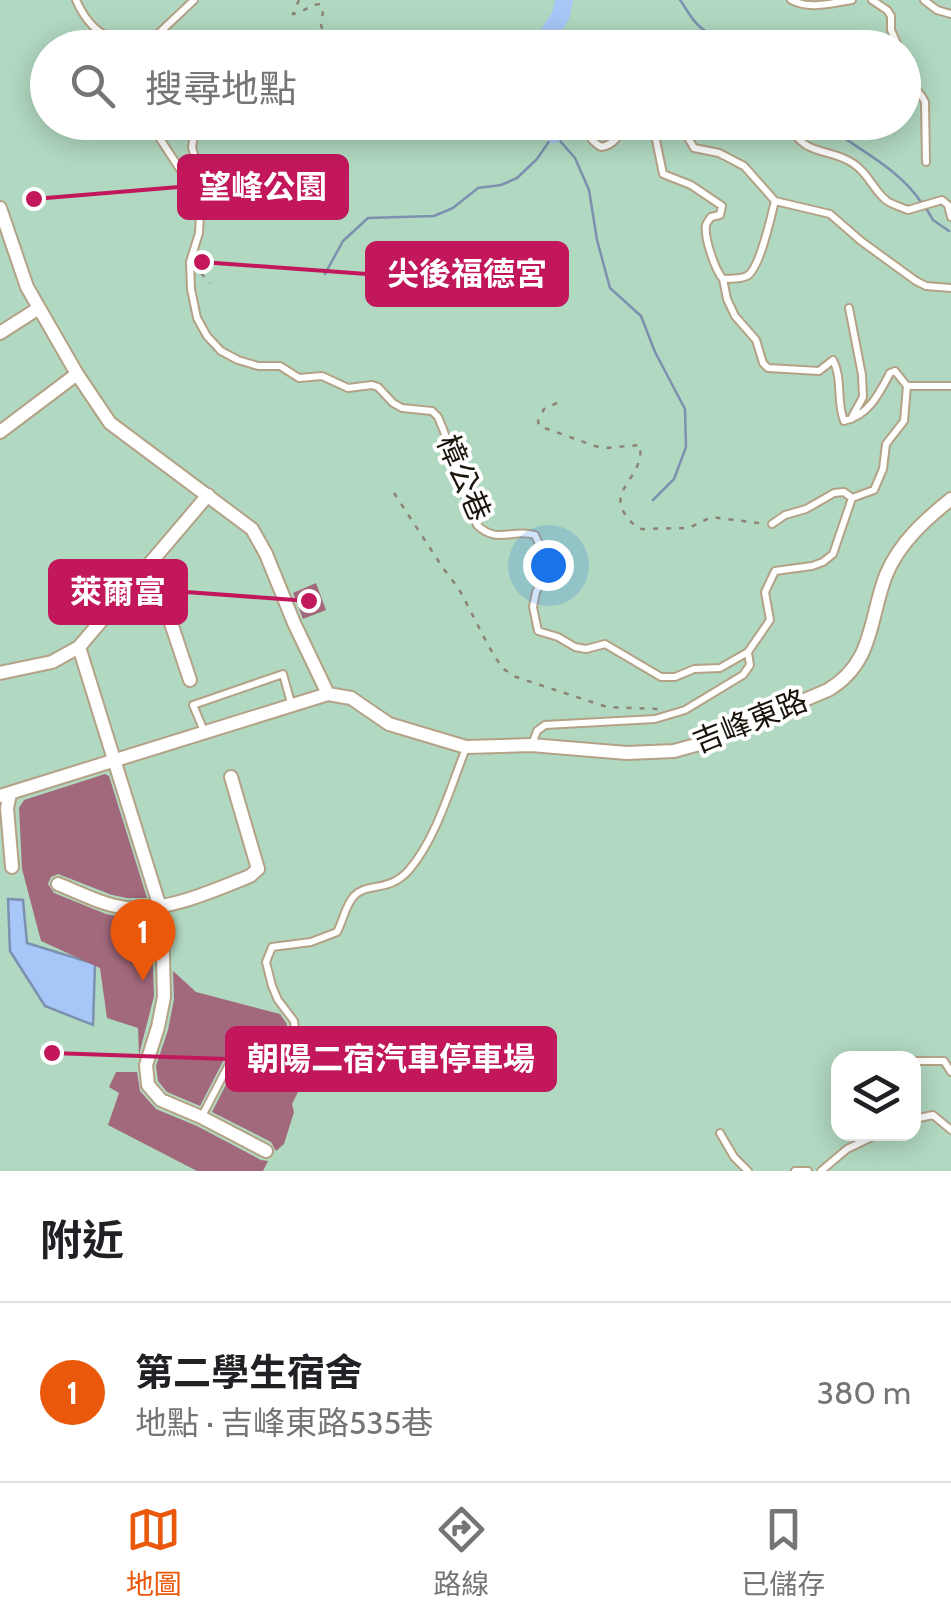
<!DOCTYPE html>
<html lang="zh-TW">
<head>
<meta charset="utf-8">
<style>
	:root { --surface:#fff; --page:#f2f2f2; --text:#202124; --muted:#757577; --line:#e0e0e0; --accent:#ea580c }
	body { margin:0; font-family:Cabin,"Noto Sans TC",sans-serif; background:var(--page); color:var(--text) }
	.controls { position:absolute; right:30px; bottom:30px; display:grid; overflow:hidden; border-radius:20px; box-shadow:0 5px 25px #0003 }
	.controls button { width:90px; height:90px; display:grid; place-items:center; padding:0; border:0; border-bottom:2px solid var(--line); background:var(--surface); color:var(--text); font:50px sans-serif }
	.you { position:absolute; left:548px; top:565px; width:35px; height:35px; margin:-25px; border:8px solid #fff; border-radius:50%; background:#1a73e8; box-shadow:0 0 0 15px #1a73e833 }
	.badge { display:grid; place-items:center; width:65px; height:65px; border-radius:50%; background:var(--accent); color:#fff; font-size:32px; font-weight:700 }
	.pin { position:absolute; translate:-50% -82px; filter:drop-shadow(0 2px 5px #0008) }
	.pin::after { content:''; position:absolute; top:52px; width:35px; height:30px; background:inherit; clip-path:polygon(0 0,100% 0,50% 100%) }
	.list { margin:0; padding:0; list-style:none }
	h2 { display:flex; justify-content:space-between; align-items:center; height:130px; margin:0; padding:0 40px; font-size:42px }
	h2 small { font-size:32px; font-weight:400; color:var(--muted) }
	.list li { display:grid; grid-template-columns:65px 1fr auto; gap:30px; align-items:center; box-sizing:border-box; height:180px; padding:0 40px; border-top:2px solid var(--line) }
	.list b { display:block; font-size:38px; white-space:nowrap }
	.list p { margin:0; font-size:32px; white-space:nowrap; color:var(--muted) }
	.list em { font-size:32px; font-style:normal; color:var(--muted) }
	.icon { flex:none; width:55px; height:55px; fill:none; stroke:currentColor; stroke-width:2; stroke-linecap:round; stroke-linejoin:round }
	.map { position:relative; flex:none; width:951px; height:1171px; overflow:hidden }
	.search { position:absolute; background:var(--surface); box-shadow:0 5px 25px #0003; left:30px; right:30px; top:30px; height:110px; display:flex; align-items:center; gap:25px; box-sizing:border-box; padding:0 35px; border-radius:55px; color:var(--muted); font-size:38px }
	.sheet { height:310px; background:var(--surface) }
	nav { display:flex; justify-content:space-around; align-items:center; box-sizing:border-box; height:140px; border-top:2px solid var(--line); background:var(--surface); font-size:28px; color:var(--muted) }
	nav a { display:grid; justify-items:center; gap:5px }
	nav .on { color:var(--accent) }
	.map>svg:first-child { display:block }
	.green { fill:#b1d8c0; fill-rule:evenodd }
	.water { fill:#a6c7f7; stroke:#7c91b0; stroke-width:2.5 }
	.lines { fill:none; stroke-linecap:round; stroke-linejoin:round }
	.stream { stroke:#7c91b0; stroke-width:2.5 }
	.river { stroke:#a6c7f7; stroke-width:18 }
	.building { fill:#a2697c }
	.service-casing { stroke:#b4a286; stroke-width:10 }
	.minor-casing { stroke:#b4a286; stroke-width:16 }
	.path { stroke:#8c8375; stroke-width:2.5; stroke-dasharray:5 8; stroke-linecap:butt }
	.service { stroke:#fff; stroke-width:6 }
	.minor { stroke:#fff; stroke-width:12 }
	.labels { text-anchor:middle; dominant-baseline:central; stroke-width:8; stroke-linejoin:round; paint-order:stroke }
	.street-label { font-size:30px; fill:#1b140a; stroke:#fff }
	.leader { fill:none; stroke:#c2185b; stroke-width:4 }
	.callout-dot { fill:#c2185b; stroke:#fff; stroke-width:4 }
	.callout { fill:#c2185b; stroke:#c2185b; stroke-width:4 }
	.callout-label { font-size:32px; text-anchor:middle; font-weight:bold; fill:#fff }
</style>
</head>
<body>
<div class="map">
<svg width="951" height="1171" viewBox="0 0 951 1171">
	<rect width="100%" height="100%" fill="#fdf2e0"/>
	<path class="green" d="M0,0h951v1171h-951zM48,48h856v74h-856zM838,1058h76v76h-76z"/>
	<path class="water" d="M8,899l15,1 4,43 68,21 -2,61 -48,-19 -35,-55z"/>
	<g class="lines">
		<path class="stream" d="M680,0c6,8 11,19 19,26 24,23 43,-4 73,22
			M823,122c32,27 74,44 98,80
			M926,208l7,12 16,11
			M325,274l18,-33 25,-23 66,-2 19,-8 25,-20 23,-3 16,-7 20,-19 17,-25 21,24 14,32 8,50 13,48 31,28 14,36 30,57 1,38 -12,32 -21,21"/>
		<path class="river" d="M545,48v-8l16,-25 3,-15
			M552,122l2,12"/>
	</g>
	<path class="building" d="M316,583l10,27 -23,9 -10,-26z
		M105,774l4,2 38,122h-20l-15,-3 -54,-21 -7,3 -3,7 6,9 52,21 20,4h25l3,78 -15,59 -1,-27 -31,-10 -7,-50 -59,-27 -19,-72 -3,-61 5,-8z
		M173,971l23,21 84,22 7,10 -8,31 -31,-15 -15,2 -33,64 -33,-14 -9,-11 -2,-15 12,-36 6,-31z
		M242,1053l48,23 5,-2 3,-4 -6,-10 15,14 -15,30 2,8 -10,32 -8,7 -5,-9 -59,-30z
		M116,1072h21l3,19 16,18 41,17 64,34 7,1 -5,10h-66l-89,-46 11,-32 -10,-6z"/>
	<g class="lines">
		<g class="service-casing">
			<path id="service" d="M76,0c8,18 21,35 40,39l5,9
				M791,0c18,10 41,3 61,0
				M872,0l15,10 4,6v14l8,18
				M924,0l13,10 14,4
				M130,48l24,-4 4,-10 36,-34
				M904,74c6,11 16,17 21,28l1,60
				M149,122l42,64 9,28 -1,19 -9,29 1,27 6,29 10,18 14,15 17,9 20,6h22l19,12 23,-2 26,12 24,-3 6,2 15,16 9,5 30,3 6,6 5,12 34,96c21,20 35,3 58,10l4,9 5,32 -8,16 -3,15 5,24 20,6 17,10 11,2 19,-5 56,33h14l19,-8 26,-1 28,-16 22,-32 -5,-28 10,-21 37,-5 11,-4 10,-8 19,-56 22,-8 9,-21 3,-25 18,-23 3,-35h44
				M586,122c1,13 5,19 15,25 14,-2 19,-13 24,-25
				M656,122v18l7,34 28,11 31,21 -2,9 -9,2c-2,3 -4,5 -5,8 -2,13 9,45 17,54
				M679,122l15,26 25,5 25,13 31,35 55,13 31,27 55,40 10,5 25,2
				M788,122c14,36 43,25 66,42 15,10 20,27 32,36 6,5 15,7 22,10l34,-10 6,5 3,12
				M191,186l14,-6 6,-9 -15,-9 -4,-15 4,-25
				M775,201c-4,15 -15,68 -28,75 -6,3 -17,3 -24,3l4,20 8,17 21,24 7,23 5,5 51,3 14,-11c10,20 3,40 11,61 25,-6 35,-27 46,-48l5,-2 12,15
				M849,308l13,67 1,22 -12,22
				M772,524l13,-9 21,-6 28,-16 10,-1 8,6
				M204,731l-11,-26 90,-31 8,29
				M532,744l5,-13 8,-6 110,-6 30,-9 58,-35 7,-10 -2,-12
				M916,1061h28l7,11
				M283,1065l12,-36 -1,-8 -16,-21 -6,-14 -6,-24 6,-15 39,-5 26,-10c6,-11 8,-26 17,-36 13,-14 35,-3 55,-26 27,-31 42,-84 57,-122
				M202,1116l36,-69 8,-1 45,23
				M914,1119l19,-4 18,15
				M720,1133l14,24 14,14
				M795,1171h13
				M821,1171l26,-22 31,-15"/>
		</g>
		<g class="minor-casing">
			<path id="minor" d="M0,208l27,79 50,87 33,49 142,106 14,25 28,69 34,71
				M0,333l39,-25
				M0,432l77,-58
				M139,575l27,33 24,72
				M79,647l79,254 4,18 2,78 -6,30 -12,38 2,20 13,15 40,17 65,34
				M0,673l52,-11 27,-15 129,-152
				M10,794l-3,14 5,59
				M0,796l328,-102 23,4 38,26 77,23 65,-2 96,8 47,-2 29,-8 125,-53c46,-27 41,-71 58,-115 13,-32 39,-55 65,-76
				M58,884c22,9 45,21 68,24 38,5 89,-18 124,-32l8,-7 -27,-92"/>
		</g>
		<path class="path" d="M299,0l-6,14c10,-2 17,-9 27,-10l3,7 -2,15 4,7h7l6,-7
			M719,43h30l10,5
			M166,122l3,14
			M201,273l9,10
			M557,403l-13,6 -6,12 1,5 56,20 11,2 34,-3c6,37 -46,47 -1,84l50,-1 22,-11 55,7
			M394,493l49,75 16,21 29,56 14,23 14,9 91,30 52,2"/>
		<use href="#service" class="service"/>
		<use href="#minor" class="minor"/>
	</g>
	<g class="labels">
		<g class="street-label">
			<text transform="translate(464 478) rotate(67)">樟公巷</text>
			<text transform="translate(750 721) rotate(-22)">吉峰東路</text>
		</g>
	</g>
	<path class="leader" d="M34 199L179 187M202 262L367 274M309 601L186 592M52 1053L227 1059"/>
	<g class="callout-dot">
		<circle cx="34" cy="199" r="10"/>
		<circle cx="202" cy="262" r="10"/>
		<circle cx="309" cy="601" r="10"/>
		<circle cx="52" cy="1053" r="10"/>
	</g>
	<g class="callout">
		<rect x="179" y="156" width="168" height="62" rx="10"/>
		<rect x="367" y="243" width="200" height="62" rx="10"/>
		<rect x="50" y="561" width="136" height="62" rx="10"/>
		<rect x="227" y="1028" width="328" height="62" rx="10"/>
	</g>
	<g class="callout-label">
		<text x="263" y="198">望峰公園</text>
		<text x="467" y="285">尖後福德宮</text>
		<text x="118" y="603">萊爾富</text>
		<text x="391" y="1070">朝陽二宿汽車停車場</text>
	</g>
</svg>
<div class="controls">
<button><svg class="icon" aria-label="layers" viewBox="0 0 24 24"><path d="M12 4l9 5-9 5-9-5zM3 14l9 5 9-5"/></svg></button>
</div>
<div class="you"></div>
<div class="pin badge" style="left:143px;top:981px">1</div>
<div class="search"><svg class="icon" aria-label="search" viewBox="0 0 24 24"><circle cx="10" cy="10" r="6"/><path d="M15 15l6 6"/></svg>搜尋地點</div>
</div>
<section class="sheet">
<h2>附近<small></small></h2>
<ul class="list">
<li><span class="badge">1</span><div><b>第二學生宿舍</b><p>地點 · 吉峰東路535巷</p></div><em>380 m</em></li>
</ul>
</section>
<nav>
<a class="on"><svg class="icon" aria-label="map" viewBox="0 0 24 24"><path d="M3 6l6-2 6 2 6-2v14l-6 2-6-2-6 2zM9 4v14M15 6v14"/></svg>地圖</a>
<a><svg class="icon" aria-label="directions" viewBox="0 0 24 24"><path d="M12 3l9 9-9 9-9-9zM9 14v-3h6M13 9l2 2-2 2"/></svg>路線</a>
<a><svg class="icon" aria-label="saved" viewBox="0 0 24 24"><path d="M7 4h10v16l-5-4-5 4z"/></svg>已儲存</a>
</nav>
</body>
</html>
